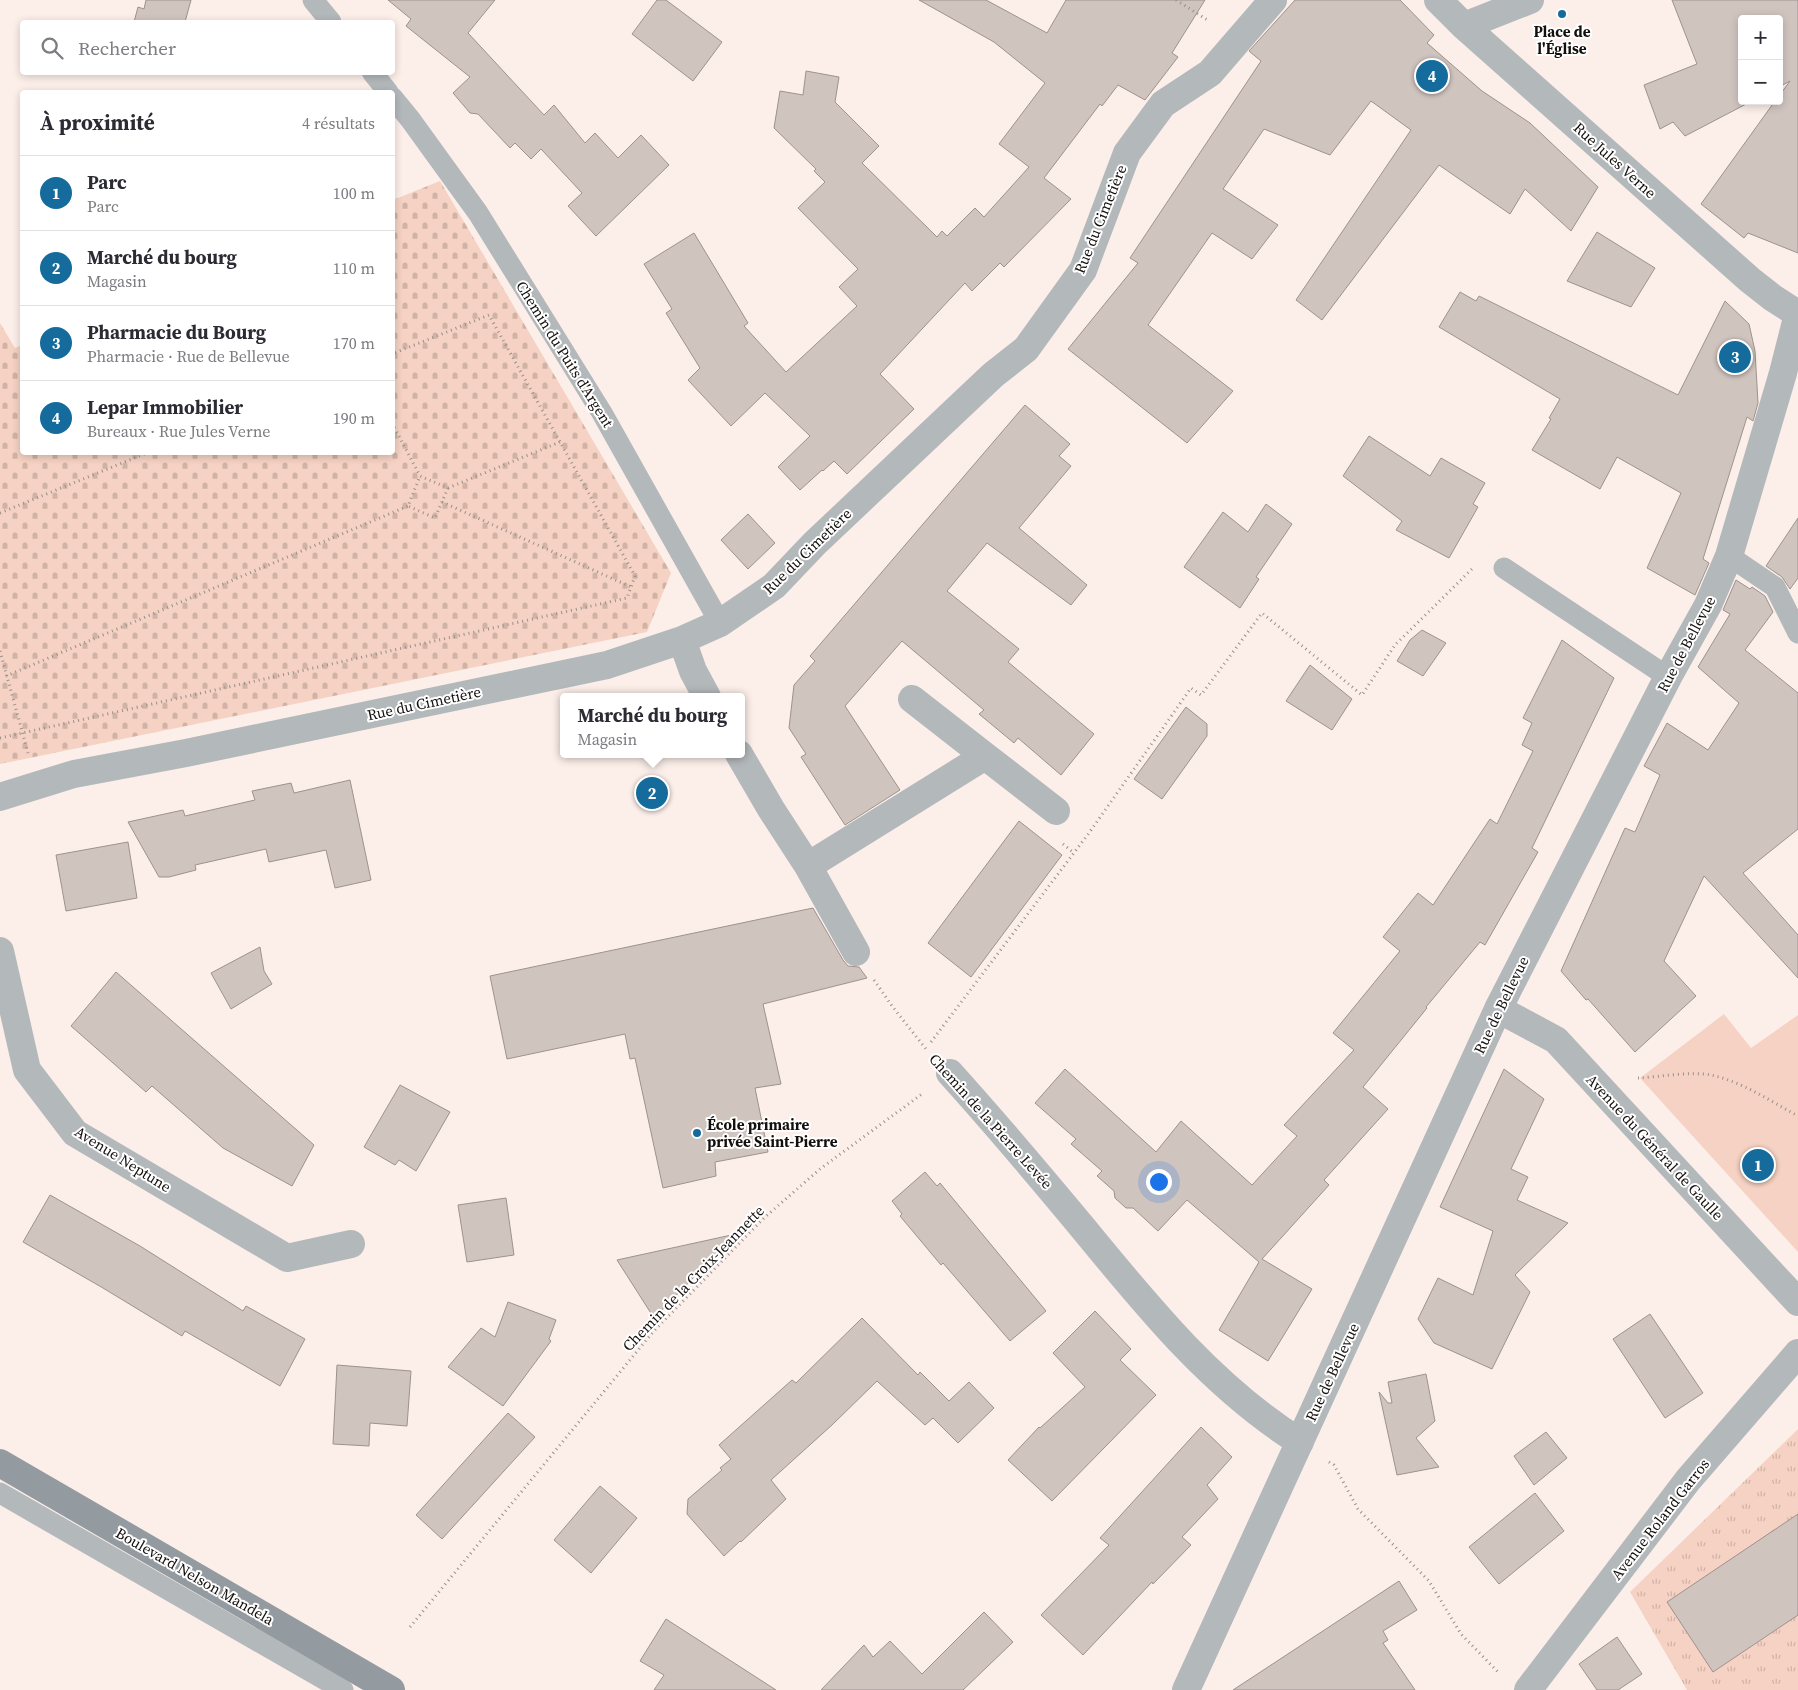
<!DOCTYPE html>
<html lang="fr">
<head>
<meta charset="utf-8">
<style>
	:root { --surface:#fff; --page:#f2f2f3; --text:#2b2b33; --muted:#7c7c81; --line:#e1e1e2; --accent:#156b9b }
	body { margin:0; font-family:"Source Serif 4",serif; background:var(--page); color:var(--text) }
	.controls { position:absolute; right:15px; top:15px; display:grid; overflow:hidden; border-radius:5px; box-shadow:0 2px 8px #0003 }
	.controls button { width:45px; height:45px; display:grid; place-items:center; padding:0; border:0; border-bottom:1px solid var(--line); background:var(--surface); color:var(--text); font:25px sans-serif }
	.you { position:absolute; left:1158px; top:1181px; width:18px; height:18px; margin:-12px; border:4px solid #fff; border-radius:50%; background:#1a73e8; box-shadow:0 0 0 8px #1a73e833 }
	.badge { display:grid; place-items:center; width:32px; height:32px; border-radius:50%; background:var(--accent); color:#fff; font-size:16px; font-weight:700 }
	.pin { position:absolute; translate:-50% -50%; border:2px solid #fff; box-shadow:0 1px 5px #0006 }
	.popup { position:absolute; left:560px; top:693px; width:185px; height:65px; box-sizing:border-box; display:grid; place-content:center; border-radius:5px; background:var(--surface); filter:drop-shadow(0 1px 4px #0005); font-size:16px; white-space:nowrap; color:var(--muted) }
	.popup b { font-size:19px; color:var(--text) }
	.popup::after { content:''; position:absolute; left:50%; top:100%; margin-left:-10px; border:10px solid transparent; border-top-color:var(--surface) }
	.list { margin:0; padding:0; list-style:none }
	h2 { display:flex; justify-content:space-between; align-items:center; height:65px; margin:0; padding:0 20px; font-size:21px }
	h2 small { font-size:16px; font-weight:400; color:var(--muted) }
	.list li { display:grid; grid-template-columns:32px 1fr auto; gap:15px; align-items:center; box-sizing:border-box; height:75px; padding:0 20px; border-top:1px solid var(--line) }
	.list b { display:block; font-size:19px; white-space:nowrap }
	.list p { margin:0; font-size:16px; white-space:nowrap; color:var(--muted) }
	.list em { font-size:16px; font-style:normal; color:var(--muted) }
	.icon { flex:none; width:28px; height:28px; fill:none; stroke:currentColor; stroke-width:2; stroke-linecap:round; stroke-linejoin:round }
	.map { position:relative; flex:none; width:1798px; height:1690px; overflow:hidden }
	.search { position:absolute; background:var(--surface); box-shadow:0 2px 8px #0003; left:20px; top:20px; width:375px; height:55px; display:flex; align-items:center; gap:12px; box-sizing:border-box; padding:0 18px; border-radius:5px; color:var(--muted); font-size:19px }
	.panel { position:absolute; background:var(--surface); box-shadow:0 2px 8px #0003; left:20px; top:90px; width:375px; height:365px; border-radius:5px }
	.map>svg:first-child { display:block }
	.grass { fill:url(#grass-tufts) }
	.cemetery { fill:url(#cemetery-stones) }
	.park { fill:#f5d2c3 }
	.building { fill:#d0c4bf; stroke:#9d928d }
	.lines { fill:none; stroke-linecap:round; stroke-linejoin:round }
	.path { stroke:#988f8b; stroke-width:3; stroke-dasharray:1 4; stroke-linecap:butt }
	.lane { stroke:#b3b8bb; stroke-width:21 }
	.street { stroke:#b3b8bb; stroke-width:28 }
	.secondary { stroke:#949ba0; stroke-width:28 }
	.poi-dot { fill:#156b9b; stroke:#fff; stroke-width:2 }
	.labels { text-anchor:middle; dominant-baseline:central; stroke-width:4; stroke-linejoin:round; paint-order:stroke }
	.poi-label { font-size:15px; font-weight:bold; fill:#130f0d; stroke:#fff }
	.street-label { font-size:15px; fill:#130f0d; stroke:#fff }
</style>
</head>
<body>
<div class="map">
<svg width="1798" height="1690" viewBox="0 0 1798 1690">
	<defs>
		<pattern id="grass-tufts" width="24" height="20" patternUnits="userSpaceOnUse" patternTransform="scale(1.25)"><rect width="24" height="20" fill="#f5d2c3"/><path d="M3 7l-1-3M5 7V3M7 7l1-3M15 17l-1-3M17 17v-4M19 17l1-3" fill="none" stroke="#d1b3a6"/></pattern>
		<pattern id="cemetery-stones" width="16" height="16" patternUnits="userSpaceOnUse" patternTransform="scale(1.25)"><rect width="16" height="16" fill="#f5d2c3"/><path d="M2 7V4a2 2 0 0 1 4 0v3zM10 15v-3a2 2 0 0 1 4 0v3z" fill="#d1b3a6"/></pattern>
	</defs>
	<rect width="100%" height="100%" fill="#fcefea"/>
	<path class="grass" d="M1798,1429v261h-111l-57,-98z"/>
	<path class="cemetery" d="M440,181l231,392 -24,59 -647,132v-441l15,25 7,-3v107h370l1,-252z"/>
	<path class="park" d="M1724,1014l27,34 47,-33v237l-158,-174z"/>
	<path class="building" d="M146,0h45l-6,22h-51l4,-15 6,2z
		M388,0h107l-27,33 76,82 10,-10 31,38 10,-10 23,25 23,-23 28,30 -73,71 -28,-30 14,-13 -41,-44 -10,10 -16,-16 -5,5 -32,-34 -8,-1 -17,-20 17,-16 -64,-51 5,-7z
		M657,0h9l56,42 -29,39 -61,-47z
		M919,0h67l61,33 19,-33h139l-33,53 6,4 -33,43 -27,-15 -16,21 -2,-2 -56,74 27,21 -67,68 -4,-4 -28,28 -7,-8 -85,91 34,35 -67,65 -13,-13 -11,10 -1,-1 -22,20 -22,-23 32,-31 -45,-43 -34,33 -43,-46 12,-12 -34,-55 6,-4 -28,-45 50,-31 54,90 -4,3 42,46 71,-66 -18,-19 19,-18 -60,-61 27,-26 -11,-11 2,-2 -42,-41 6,-37 23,4 3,-24 33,6 -4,25 44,44 -17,17 75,74 5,-6 5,5 28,-28 9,9 45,-50 -30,-23 46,-61 -51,-41z
		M1295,0h105l34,35 -7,8 55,48 48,32 68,64 -27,44 -46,-42 -15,25 -71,-49 -117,155 -26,-20 115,-170 -40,-29 -41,54 -66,-26 -41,60 55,36 -26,34 -40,-26 -64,92 85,66 -46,52 -119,-94 70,-86 -8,-5 131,-197 -12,-10z
		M1672,0h126v253l-50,-20 -4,5 -43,-34 74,-103h4v-5l11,-15 -11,6v-68h-37v82h10l-67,35 -12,-14 -13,7 -16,-44 53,-21z
		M1597,232l58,36 -24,39 -64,-26z
		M1460,292l16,9 3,-5 199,99 47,-94 24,23 6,27 3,52 -5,18 -6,-4 -44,142 6,4 -14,32 -48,-27 34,-75 -64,-36 -17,32 -68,-39 19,-31 -2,-1 11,-19 -121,-72z
		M1025,405l45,39 -11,12 12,10 -52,62 68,57 -16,20 -84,-62 -40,48 72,58 -11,13 86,72 -33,41 -43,-37 -4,5 -35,-29 5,-4 -82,-69 -57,65 55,84 -55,35 -44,-68 5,-3 -17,-26 5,-43 21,-24 -5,-5z
		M1369,436l61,40 11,-18 44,25 -12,21 5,3 -29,51 -53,-28 6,-9 -59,-45z
		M1266,504l26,20 -36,53 3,2 -19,29 -56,-41 39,-55 25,20z
		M748,514l27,29 -27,26 -27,-29z
		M1798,518v60l-8,11 -8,-12 -16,-11z
		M1736,580l14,9 2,-2 13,9 8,16 -28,38 53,43v136l-55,44 55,62v43l-94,-102 -40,85 32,35 -61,56 -47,-53 -2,1 -25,-29 64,-143 10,4 25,-57 -16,-9 23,-43 41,27 31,-47 -41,-36 32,-53 -7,-4z
		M1422,630l24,13 -23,33 -26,-15 13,-21z
		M1562,640l52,38 -82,170 6,4 -53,93 -5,-3 -54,65 1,1 -64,79 25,22 -64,71 5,5 -67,74 50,30 -44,72 -49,-31 40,-68 -72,-62 -29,31 -25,-23h-7l-11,-10 -1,-7 -17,-15 5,-5 -31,-27 5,-5 -41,-36 30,-34 91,83 25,-31 71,64 45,-49 -13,-11 70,-75 -21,-17 67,-82 -17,-14 35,-44 15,12 57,-86 7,5 36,-73 -11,-6 10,-22 -9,-5z
		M1310,665l42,34 -20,31 -46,-29z
		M1186,707l21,17v12l-45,63 -28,-20z
		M350,780l21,100 -36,8 -9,-38 -57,12 -3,-13 -71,16 1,5 -27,7h-10l-31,-55 55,-12 2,6 70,-16 -3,-9 39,-8 3,10z
		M1019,821l43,34 -91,122 -43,-34z
		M128,842l9,56 -71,13 -10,-56z
		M813,908l30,52 5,6 11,1 8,11 -104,26 18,80 -26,4 13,64 -53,10 1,14 -53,12 -28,-130 -5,1 -5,-25 -118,25 -17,-83z
		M260,947l4,24 8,13 -41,25 -20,-36z
		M116,972l198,173 -22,41 -69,-38 -71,-62 -6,6 -75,-66z
		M1504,1069l40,30 -33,70 17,8 -11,23 51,23 -53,52 15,17 -38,77 -58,-26 -16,-24 20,-41 35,17 20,-64 -53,-24z
		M400,1085l50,27 -34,59 -17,-11 -4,5 -31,-18z
		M925,1172l12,14 3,-3 106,128 -36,30 -67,-78 -2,2 -41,-49 2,-2 -10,-13z
		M50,1195l90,51 103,65 3,-5 59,33 -25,47 -95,-55 -3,5 -79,-48 -80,-46z
		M506,1198l8,57 -47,7 -9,-57z
		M736,1234l-82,84 -37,-58z
		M508,1302l48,18 -7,19 2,2 -48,65 -55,-39 33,-39 14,9z
		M1095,1311l36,38 -11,11 36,35 -104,106 -44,-41 31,-33 1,1 45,-41 -32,-34z
		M1650,1314l53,79 -38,25 -52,-79z
		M862,1318l56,57 2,-3 29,29 20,-19 25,26 -36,35 -25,-25 -8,7 -48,-44 -45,44 -61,55 15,19 -45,43 -1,-1 -16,15 -37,-42 1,-15 34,-29 -2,-2 11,-9 -12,-14 73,-65 4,3z
		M337,1365l74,6 -4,55 -37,-3 -1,23 -36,-2z
		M1426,1374l9,47 -19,17 23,29 -42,8 -18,-83 9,11h4l-4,-21z
		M508,1413l27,24 -93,102 -26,-24z
		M1201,1427l31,30 -25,28 11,14 -36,38 9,8 -38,39 -1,-2 -69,73 -42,-40 68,-70 -9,-7z
		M1546,1432l21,26 -33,27 -20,-29z
		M600,1486l37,32 -46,55 -37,-33z
		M1535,1493l29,38 -65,53 -30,-37z
		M1798,1514v101l-85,57 -46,-70z
		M1399,1581l18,29 -34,21 5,9 -5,3 32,47h-182z
		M984,1612l29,30 -50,48h-142l43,-45 9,12 17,-16 32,33z
		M666,1619l110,71h-122l10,-15 -24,-14z
		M1617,1637l25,37 -24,16h-21l-18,-26z"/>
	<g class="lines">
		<path class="path" d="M1176,0l33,21
			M392,423l28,53
			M448,488l-13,30 -27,-12 12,-30 28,12 112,-46
			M442,502l189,85
			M0,513l149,-61
			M0,651l28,102
			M6,676l402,-170
			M0,738l627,-140 8,-22 -146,-261 -97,39
			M1063,844l11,9
			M874,980l18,26 34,43
			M931,1042l158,-209 102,-145 10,7 61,-82 100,82 33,-50 77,-76
			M1638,1078c22,-1 52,-7 73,-3 32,7 59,26 87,41
			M1329,1462l5,3 24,44 71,72 32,53 37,38
			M410,1627l243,-295 111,-114 56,-49 102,-75"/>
		<path class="lane" d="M313,0l18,22
			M372,72l16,20
			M392,97l18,22 68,94 124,200 118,210
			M1729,556l46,31 23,46
			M1504,568l164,109
			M0,1493l343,197"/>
		<path class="street" d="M1438,0l26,26 286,254 23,18 25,16
			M1464,26l66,-26
			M682,640l11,31 14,26
			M739,754l32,55 37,57 48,86
			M985,756l71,55
			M0,797l74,-23 112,-21 421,-88 75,-25 38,-17 54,-37 41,-43 178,-168 33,-26 57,-79 44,-117 36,-49 47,-31 63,-73
			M808,866l177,-110 -73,-57
			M0,951l27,119 48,63 212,125 64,-14
			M1498,1009l58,31 242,262
			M950,1073c45,50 89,102 133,155 64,78 130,160 217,214
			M1186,1690l312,-681 170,-332 40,-72 21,-49 54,-183 15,-59
			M1528,1690l160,-210 110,-127"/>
		<path class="secondary" d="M0,1463l391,227"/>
	</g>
	<g class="poi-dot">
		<circle cx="1562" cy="14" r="5"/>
		<circle cx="697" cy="1133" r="5"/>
	</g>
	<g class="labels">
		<g class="poi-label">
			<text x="1562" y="31">Place de<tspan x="1562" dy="17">l'Église</tspan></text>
			<text x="707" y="1124" text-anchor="start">École primaire<tspan x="707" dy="17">privée Saint-Pierre</tspan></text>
		</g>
		<g class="street-label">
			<text transform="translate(1615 160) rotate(42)">Rue Jules Verne</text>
			<text transform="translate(1100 219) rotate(-68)">Rue du Cimetière</text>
			<text transform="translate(565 354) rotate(58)">Chemin du Puits d'Argent</text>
			<text transform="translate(807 551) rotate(-44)">Rue du Cimetière</text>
			<text transform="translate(1686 644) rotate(-62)">Rue de Bellevue</text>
			<text transform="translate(424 703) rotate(-12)">Rue du Cimetière</text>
			<text transform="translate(1501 1005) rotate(-64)">Rue de Bellevue</text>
			<text transform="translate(991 1121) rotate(48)">Chemin de la Pierre Levée</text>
			<text transform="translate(1655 1147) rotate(47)">Avenue du Général de Gaulle</text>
			<text transform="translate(123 1159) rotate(32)">Avenue Neptune</text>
			<text transform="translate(693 1278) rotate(-46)">Chemin de la Croix-Jeannette</text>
			<text transform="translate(1332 1372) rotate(-65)">Rue de Bellevue</text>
			<text transform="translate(1660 1519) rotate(-52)">Avenue Roland Garros</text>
			<text transform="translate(195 1576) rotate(30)">Boulevard Nelson Mandela</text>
		</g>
	</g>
</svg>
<div class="controls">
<button>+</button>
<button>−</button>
</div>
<div class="you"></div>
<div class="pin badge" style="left:1758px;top:1165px">1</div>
<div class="pin badge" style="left:652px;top:793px">2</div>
<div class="popup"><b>Marché du bourg</b>Magasin</div>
<div class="pin badge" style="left:1735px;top:357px">3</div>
<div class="pin badge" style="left:1432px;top:76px">4</div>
<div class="search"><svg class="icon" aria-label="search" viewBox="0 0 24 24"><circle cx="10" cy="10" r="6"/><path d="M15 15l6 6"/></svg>Rechercher</div>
<section class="panel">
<h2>À proximité<small>4 résultats</small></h2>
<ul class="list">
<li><span class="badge">1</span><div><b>Parc</b><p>Parc</p></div><em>100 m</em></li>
<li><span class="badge">2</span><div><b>Marché du bourg</b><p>Magasin</p></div><em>110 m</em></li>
<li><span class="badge">3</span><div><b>Pharmacie du Bourg</b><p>Pharmacie · Rue de Bellevue</p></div><em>170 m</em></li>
<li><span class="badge">4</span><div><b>Lepar Immobilier</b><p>Bureaux · Rue Jules Verne</p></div><em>190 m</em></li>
</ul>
</section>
</div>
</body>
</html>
